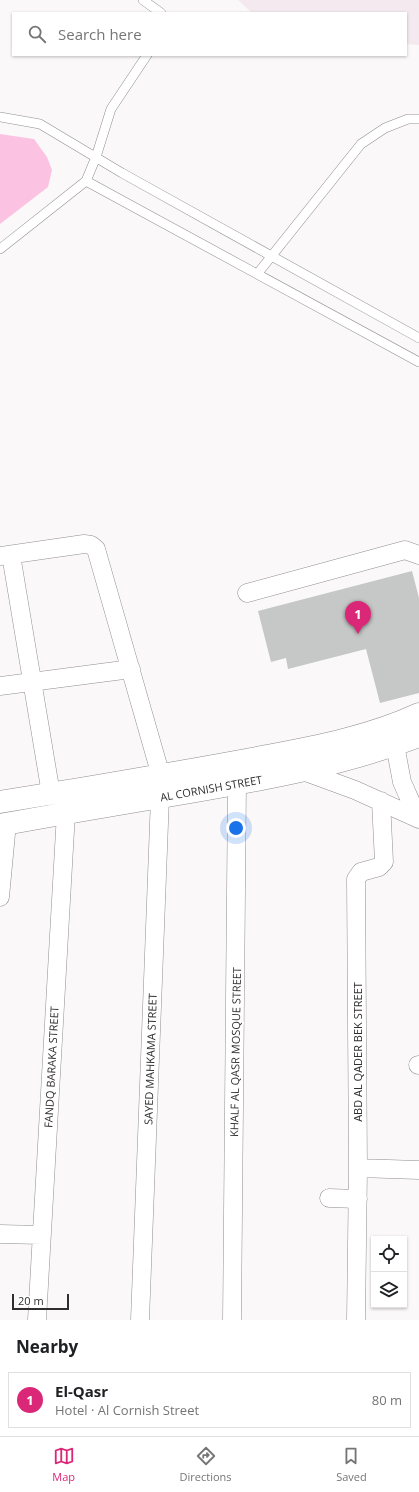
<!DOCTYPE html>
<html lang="en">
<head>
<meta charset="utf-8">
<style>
	:root { --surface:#fff; --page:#f2f2f2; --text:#202124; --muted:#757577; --line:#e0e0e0; --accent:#db2777 }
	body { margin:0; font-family:"Open Sans",sans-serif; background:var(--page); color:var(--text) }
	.controls { position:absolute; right:12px; bottom:12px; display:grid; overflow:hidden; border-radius:0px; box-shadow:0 1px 3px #0004 }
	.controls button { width:36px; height:36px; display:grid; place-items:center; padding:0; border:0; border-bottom:1px solid var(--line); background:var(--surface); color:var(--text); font:20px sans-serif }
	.scale { position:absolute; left:12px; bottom:10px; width:57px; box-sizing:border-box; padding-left:4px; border:2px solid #302e2f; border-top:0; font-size:11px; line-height:14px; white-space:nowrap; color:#302e2f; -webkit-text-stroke:3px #fff; paint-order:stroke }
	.you { position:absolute; left:236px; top:828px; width:14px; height:14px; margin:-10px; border:3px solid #fff; border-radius:50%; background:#1a73e8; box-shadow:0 0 0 6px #1a73e833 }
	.badge { display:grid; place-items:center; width:26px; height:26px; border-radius:50%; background:var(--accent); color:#fff; font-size:13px; font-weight:700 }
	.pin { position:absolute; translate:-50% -33px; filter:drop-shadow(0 1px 2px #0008) }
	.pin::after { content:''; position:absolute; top:21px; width:14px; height:12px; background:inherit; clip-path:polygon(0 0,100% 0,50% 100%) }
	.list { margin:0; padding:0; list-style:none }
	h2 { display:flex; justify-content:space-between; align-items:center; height:52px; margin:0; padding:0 16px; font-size:17px }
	h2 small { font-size:13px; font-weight:400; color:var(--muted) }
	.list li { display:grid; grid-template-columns:26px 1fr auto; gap:12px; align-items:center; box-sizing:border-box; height:56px; margin:0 8px 8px; padding:0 8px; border:1px solid var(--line); border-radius:0px }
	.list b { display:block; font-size:15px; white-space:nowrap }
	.list p { margin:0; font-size:13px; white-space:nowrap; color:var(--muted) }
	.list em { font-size:13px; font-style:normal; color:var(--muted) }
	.icon { flex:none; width:22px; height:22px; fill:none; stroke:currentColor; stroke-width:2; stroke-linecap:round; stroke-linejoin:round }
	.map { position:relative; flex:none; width:419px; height:1320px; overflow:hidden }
	.search { position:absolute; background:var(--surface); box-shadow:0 1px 3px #0004; left:12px; right:12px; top:12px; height:44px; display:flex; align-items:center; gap:10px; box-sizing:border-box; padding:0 14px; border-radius:0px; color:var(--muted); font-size:15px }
	.sheet { height:116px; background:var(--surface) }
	nav { display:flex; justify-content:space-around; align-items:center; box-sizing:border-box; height:56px; border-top:1px solid var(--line); background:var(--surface); font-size:11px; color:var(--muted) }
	nav a { display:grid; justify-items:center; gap:2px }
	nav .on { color:var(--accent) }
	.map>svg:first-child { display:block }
	.built { fill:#f4e9ee }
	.green { fill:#fbc3e1 }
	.building { fill:#c5c8c7 }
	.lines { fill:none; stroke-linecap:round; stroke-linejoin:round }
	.service-casing { stroke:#918e90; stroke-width:10 }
	.minor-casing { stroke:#918e90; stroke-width:19 }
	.tertiary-casing { stroke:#918e90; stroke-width:23 }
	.service { stroke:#fff; stroke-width:9 }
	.minor { stroke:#fff; stroke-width:18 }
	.tertiary { stroke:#fff; stroke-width:22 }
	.labels { text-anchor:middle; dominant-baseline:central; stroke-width:3.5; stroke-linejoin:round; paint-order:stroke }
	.street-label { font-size:11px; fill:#302e2f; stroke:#fff }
</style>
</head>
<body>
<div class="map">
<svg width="419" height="1320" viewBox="0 0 419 1320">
	<rect width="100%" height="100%" fill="#fbf8fa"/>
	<path class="built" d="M238,0h181v45l-13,-1v-31h-154z"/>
	<path class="green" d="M0,134l34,5 13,18 5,13 -4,17 -48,37z"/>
	<path class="building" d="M412,571l7,27v95l-39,10 -14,-54 -78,20 -2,-11 -15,4 -13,-51z"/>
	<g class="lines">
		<g class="service-casing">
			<path id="service" d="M143,0l18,13
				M0,117l40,7 82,49 297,165
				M86,181l333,181
				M0,249l86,-68 10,-24 15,-48 36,-54
				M258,273l103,-129 24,-16 23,-9h11"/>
		</g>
		<g class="minor-casing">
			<path id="minor" d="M11,555l40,239
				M0,556l84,-12 7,1 5,4 65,227
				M247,593l158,-43 14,5
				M0,686l131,-17
				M395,745l7,37 16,36
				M303,771l52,19 64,29
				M0,897l7,-74
				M418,1065h1
				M358,1168l61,2
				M329,1198l29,1
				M0,1234l41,1
				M37,1320l29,-507
				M140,1320l20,-523
				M232,1320l5,-536
				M356,1320l2,-152 -2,-289 5,-7 18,-5 5,-5 -3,-61"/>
		</g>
		<g class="tertiary-casing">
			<path id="tertiary" d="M0,802c82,-13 164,-27 246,-42 58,-11 119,-21 173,-46
				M0,825c60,-11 119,-21 179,-31 81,-14 162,-28 240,-58"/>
		</g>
		<use href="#service" class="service"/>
		<use href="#minor" class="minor"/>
		<use href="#tertiary" class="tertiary"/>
	</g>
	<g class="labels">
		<g class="street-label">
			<text transform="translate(211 788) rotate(-10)">AL CORNISH STREET</text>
			<text transform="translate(235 1052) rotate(-89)">KHALF AL QASR MOSQUE STREET</text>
			<text transform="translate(357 1052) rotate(-90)">ABD AL QADER BEK STREET</text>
			<text transform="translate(150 1059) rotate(-88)">SAYED MAHKAMA STREET</text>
			<text transform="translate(51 1067) rotate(-87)">FANDQ BARAKA STREET</text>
		</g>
	</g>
</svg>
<div class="controls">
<button><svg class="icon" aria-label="locate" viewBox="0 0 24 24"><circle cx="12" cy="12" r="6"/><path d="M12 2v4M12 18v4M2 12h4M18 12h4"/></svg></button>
<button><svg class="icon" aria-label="layers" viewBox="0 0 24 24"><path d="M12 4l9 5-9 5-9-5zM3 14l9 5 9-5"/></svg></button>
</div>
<div class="scale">20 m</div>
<div class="you"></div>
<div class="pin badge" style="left:358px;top:634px">1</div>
<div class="search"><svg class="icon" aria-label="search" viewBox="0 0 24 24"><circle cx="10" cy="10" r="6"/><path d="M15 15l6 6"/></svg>Search here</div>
</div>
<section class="sheet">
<h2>Nearby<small></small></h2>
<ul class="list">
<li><span class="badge">1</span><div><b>El-Qasr</b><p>Hotel · Al Cornish Street</p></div><em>80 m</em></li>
</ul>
</section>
<nav>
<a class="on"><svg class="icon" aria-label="map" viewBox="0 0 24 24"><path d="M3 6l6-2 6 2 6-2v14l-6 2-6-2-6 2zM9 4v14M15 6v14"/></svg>Map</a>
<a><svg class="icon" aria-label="directions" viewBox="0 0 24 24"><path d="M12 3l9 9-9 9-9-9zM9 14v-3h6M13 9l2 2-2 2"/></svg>Directions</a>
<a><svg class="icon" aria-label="saved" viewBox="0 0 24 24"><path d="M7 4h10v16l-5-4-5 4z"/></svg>Saved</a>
</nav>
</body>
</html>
